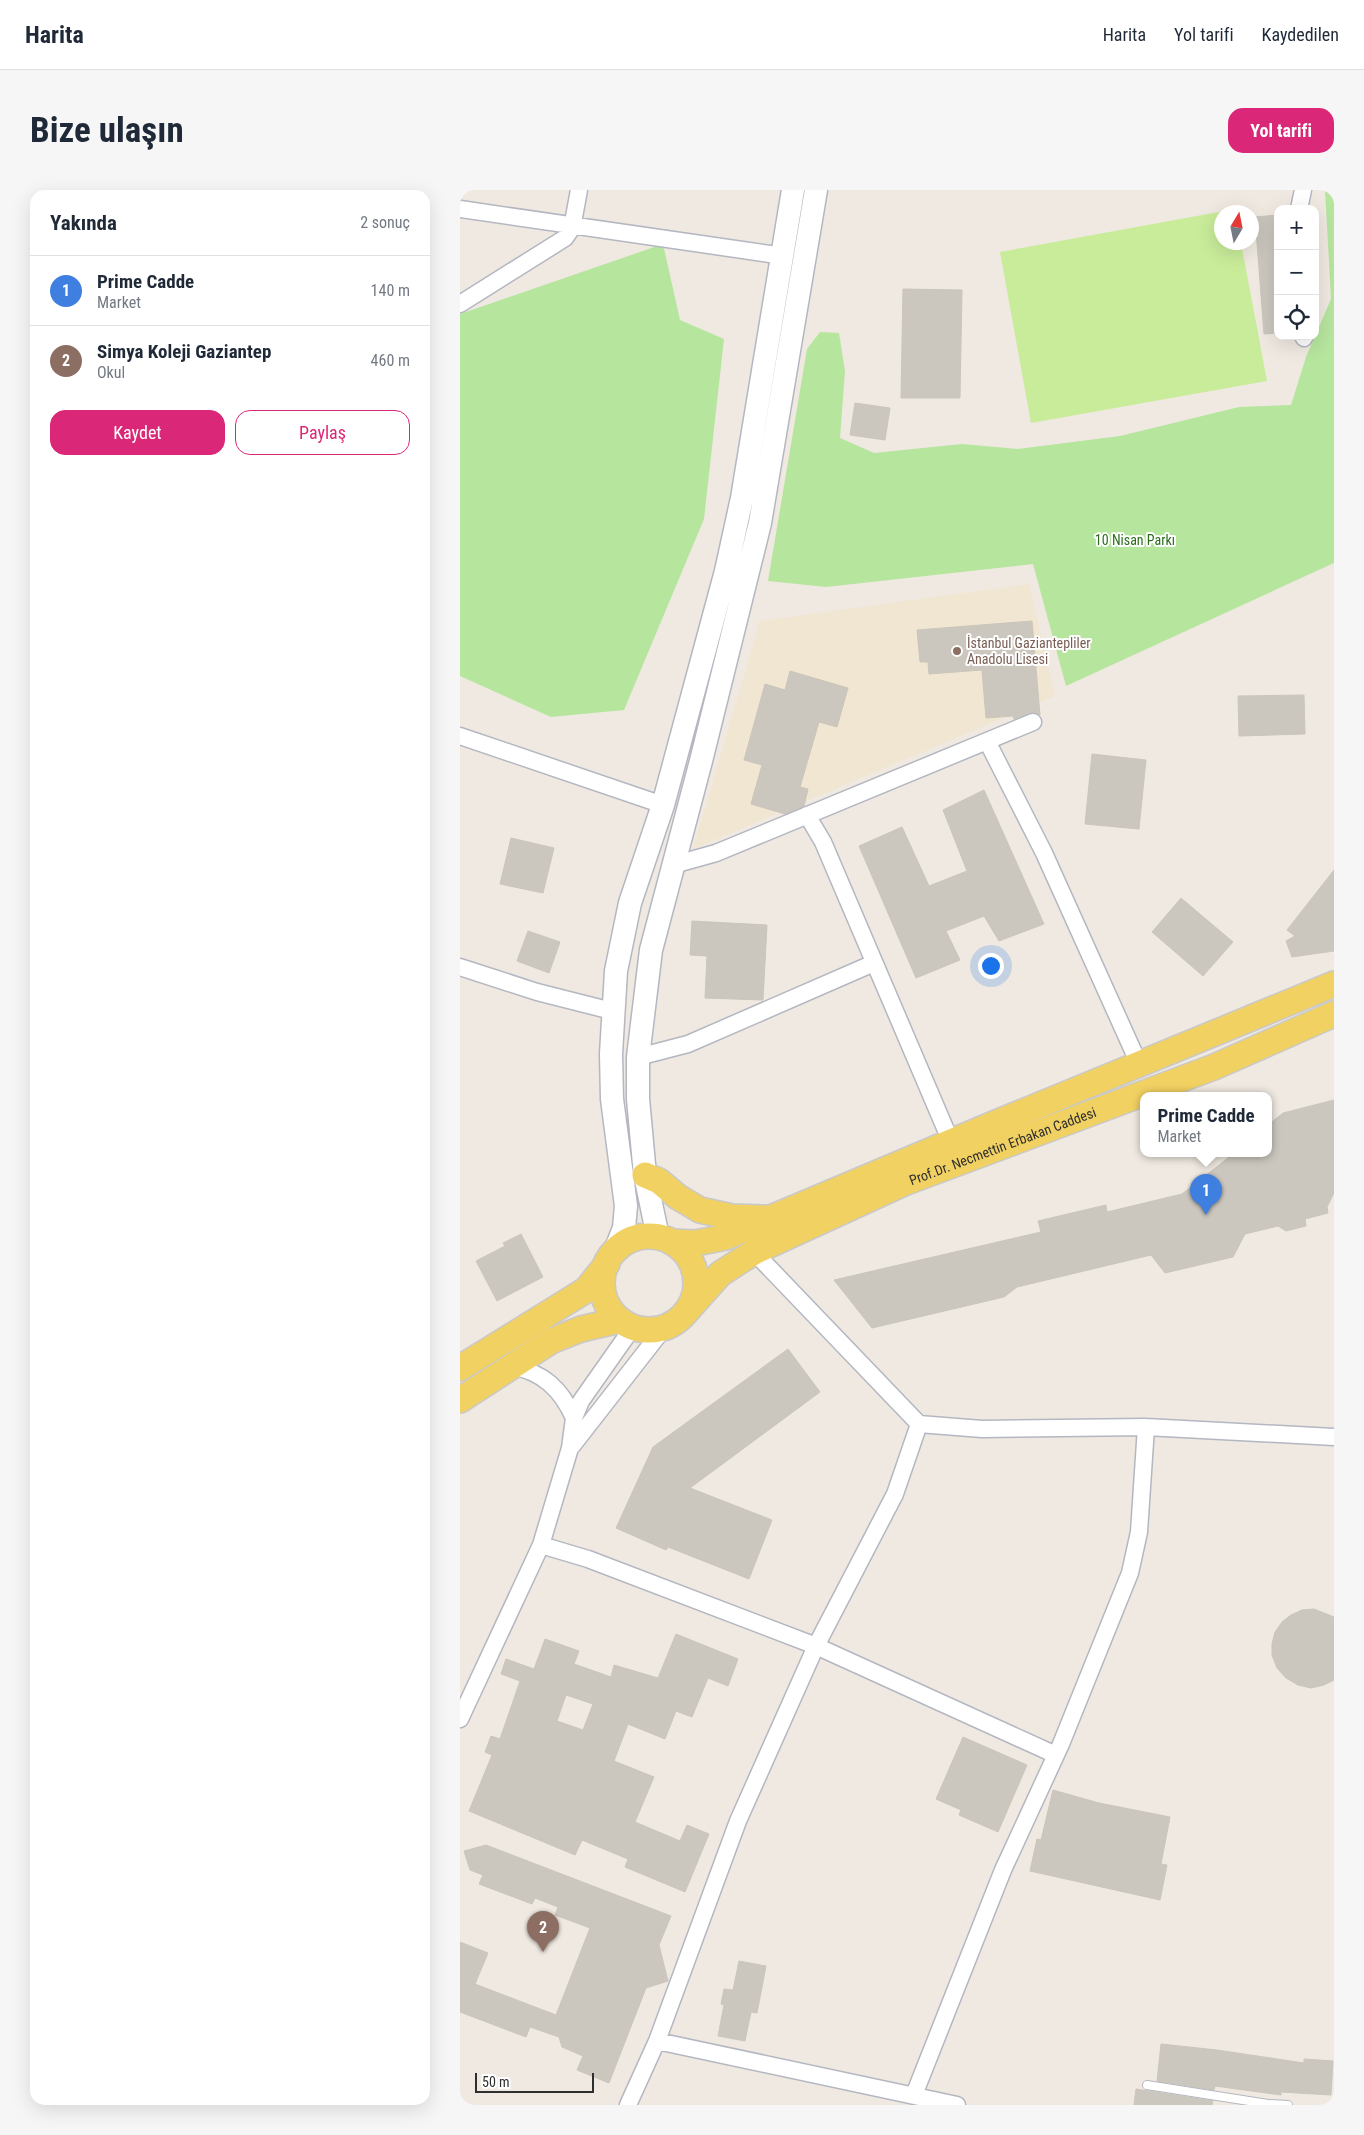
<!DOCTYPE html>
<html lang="tr">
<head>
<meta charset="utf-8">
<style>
	:root { --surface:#fff; --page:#f6f6f7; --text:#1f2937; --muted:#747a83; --line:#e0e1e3; --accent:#db2777 }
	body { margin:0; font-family:"Roboto Condensed",sans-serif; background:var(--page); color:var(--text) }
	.controls { position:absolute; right:15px; top:15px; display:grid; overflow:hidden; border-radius:10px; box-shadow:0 5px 20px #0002 }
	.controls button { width:45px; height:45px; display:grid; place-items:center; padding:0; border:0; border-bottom:1px solid var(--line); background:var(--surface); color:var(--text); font:25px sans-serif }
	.compass { position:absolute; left:754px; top:15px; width:45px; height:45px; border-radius:50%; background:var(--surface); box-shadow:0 5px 20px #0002; rotate:10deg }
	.scale { position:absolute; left:15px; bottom:12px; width:119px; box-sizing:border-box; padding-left:5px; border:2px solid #2e2e2e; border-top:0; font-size:14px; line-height:18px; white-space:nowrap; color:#2e2e2e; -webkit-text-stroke:4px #fff; paint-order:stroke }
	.you { position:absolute; left:530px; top:775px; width:18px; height:18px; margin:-12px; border:4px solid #fff; border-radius:50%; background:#1a73e8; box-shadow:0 0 0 8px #1a73e833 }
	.badge { display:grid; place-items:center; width:32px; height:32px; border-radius:50%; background:var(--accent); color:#fff; font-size:16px; font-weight:700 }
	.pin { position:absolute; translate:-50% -41px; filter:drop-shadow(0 1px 2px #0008) }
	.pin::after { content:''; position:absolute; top:26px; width:18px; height:15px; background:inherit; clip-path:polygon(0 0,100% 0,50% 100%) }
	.popup { position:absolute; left:680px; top:902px; width:132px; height:65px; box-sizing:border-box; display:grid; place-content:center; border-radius:10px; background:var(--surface); filter:drop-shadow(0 1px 4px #0005); font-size:16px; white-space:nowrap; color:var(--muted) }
	.popup b { font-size:19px; color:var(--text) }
	.popup::after { content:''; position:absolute; left:50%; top:100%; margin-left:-10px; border:10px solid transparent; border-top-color:var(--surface) }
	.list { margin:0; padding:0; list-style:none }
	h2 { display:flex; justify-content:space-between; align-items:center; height:65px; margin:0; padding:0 20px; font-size:21px }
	h2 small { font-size:16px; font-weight:400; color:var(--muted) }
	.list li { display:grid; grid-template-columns:32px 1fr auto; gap:15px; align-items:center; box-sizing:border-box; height:70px; padding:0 20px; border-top:1px solid var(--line) }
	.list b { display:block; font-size:19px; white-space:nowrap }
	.list p { margin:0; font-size:16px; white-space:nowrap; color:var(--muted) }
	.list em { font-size:16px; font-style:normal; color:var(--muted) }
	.actions { display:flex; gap:10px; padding:15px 20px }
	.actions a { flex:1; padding:11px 0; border:1px solid var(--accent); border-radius:15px; text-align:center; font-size:18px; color:var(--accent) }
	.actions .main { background:var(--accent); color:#fff }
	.icon { flex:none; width:28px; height:28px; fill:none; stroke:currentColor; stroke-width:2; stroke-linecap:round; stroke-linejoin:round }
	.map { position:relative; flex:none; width:874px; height:1915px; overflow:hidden; border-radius:15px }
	header { display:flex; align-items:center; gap:30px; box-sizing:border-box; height:70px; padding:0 25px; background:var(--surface); border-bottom:1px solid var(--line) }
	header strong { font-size:24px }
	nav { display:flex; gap:28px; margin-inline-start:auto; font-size:18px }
	.intro { display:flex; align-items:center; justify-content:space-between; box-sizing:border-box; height:120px; padding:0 30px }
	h1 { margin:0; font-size:35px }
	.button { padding:12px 22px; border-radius:15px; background:var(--accent); color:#fff; font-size:18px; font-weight:700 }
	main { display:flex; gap:30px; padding:0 30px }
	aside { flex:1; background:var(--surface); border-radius:15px; box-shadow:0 5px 20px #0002 }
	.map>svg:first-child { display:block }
	.education { fill:#f0e6d1 }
	.green { fill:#b6e59e }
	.pitch { fill:#c9ec9a }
	.building { fill:#cbc7bf; stroke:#cbc5ba; fill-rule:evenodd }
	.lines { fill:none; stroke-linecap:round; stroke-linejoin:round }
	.lane-casing { stroke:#b4b7c1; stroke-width:10 }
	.street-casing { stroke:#b4b7c1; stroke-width:19 }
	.secondary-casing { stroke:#b4b7c1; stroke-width:25 }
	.primary-casing { stroke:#c9c9c9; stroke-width:28 }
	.lane { stroke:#fff; stroke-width:8 }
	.street { stroke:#fff; stroke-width:16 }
	.secondary { stroke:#fff; stroke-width:22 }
	.primary { stroke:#f2d163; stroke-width:25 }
	.education-dot { fill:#8d6e63; stroke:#fff; stroke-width:2 }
	.labels { text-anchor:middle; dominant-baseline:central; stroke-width:4; stroke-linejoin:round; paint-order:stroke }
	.park-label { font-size:14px; fill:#2c6e1b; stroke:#fff }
	.education-label { font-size:14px; fill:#785e54; stroke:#fff; text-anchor:start }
	.street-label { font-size:14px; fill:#2e2e2e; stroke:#fff }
</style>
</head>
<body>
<header>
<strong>Harita</strong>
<nav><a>Harita</a><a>Yol tarifi</a><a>Kaydedilen</a></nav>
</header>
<div class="intro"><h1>Bize ulaşın</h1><a class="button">Yol tarifi</a></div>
<main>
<aside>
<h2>Yakında<small>2 sonuç</small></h2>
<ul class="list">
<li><span class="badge" style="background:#3f7fe0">1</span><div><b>Prime Cadde</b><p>Market</p></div><em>140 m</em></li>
<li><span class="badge" style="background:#8d6e63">2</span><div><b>Simya Koleji Gaziantep</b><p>Okul</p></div><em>460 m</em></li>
</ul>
<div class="actions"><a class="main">Kaydet</a><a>Paylaş</a></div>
</aside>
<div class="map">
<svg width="874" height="1915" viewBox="0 0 874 1915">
	<rect width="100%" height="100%" fill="#efe9e1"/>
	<path class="education" d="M569,394l26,112 -362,153 67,-228z"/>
	<path class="green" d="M865,0h9v373l-268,123 -33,-122 -207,23 -58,-6 39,-232 13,-17 19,1 6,38 -5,67 34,15 88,-9 56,5 102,-13 119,-29 52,-2 15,-48 25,-58z
		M203,54l17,76 44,19 -20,180 -80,191 -73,7 -91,-41v-362z"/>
	<path class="pitch" d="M775,19l1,3h-14v30l19,1 26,138 -236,42 -31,-171z"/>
	<path class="building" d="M818,25v118l-14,1 -9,-117z
		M443,99l59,1 -2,108h-59z
		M395,213l35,5 -5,32 -35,-5z
		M572,431l8,94 -6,-3 -20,7 -1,-3 -27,2 -4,-48 -53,4 -1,-12h-8l-3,-32z
		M330,481l58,17 -11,39 -18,-5 -19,65 8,2 -4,17 -19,8 -34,-10 11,-39 -18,-5 21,-76 20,6z
		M844,505l1,39 -66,2 -1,-40z
		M632,564l54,6 -7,69 -54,-5z
		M524,600l60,134 -45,17 -15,-25 -38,15 14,29 -44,18 -57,-132 43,-19 27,59 38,-15 -24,-61z
		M51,648l43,10 -11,45 -43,-9z
		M874,680v81l-42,6 -6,-16 9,-5 -8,-6z
		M721,708l52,44 -30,34 -51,-44z
		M232,731l75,4 -4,75 -58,-2 2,-42 -17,-1z
		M68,741l32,11 -11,31 -32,-12z
		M874,910v93l-7,14 1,6 -23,6 1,7 -20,5 -8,-5 -33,8 -12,23 -68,16 -14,-18 -134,32 -13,10 -132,31 -38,-48 207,-48 -3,-11 68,-16 1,7 75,-18 51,-40h35v-29l15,-12z
		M61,1044l22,43 -46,24 -21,-40 29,-15 -2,-3z
		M328,1159l32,43 -130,96 82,32 -23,59 -81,-32 -2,3 -50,-22 37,-81z
		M854,1419l20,8v63l-10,5 -13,3 -13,-3 -12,-7 -9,-10 -5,-13v-11l3,-12 7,-10 9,-7 11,-5z
		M216,1444l62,25 -10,27 -20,-8 -16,39 -16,-6 -11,28 -37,-15 -14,37 40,16 -19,45 45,19 7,-16 22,9 -24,58 -60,-25 3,-8 -46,-19 -7,15 -106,-44 23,-56 -7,-3 6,-16 9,3 20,-58 -19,-7 5,-15 28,10 11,-30 34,12 -5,13 37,13 3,-12 44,13zM106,1505l27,9 -10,26 -26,-9z
		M503,1547l64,28 -29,67 -39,-17 2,-5 -25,-11z
		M593,1600l46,13 71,14 -9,47 6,1 -7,35 -130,-29 7,-32 4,1z
		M26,1655l185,71 -12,29 9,36 -22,7 -37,95 -32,-13 6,-14 -21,-9 -3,-10 -29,-10 -4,10 -66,-25v-70l28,11 -13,31 81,31 34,-87 -35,-13 3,-8 -23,-9 -3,6 -53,-20 4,-9 -13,-5 -6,-19z
		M279,1771l27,5 -9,47 -6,-1 -6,29 -27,-5 6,-31 -3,-1 3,-15 9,1z
		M701,1854l56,6 87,13v-4l29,2 -2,34 -50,-3v3l-66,-9 -1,4 -57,-9z
		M676,1899l77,12 -1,4h-78z"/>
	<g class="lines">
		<g class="lane-casing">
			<path id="lane" d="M687,1895l121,19 20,1"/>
		</g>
		<g class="street-casing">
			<path id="street" d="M0,19l324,47
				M839,19l4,-19
				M0,114l105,-66 7,-10 7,-38
				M843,146l1,2
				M0,546l203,69
				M527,551l57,112 95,211
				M347,625l16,27 128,300
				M213,675l43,-12 317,-131
				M0,777l77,25 75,19
				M178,867l50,-13 186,-81
				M294,1062l165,172 63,5 164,-2 188,10
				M51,1176c32,6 50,23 63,52
				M112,1256l92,-118
				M81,1355l47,14 228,87 240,109
				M0,1529l81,-174 29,-97 4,-30 7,-17 52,-74
				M197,1851l300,64
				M454,1905l89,-225 58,-126 69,-171 9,-41 7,-105
				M168,1915l29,-64 81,-220 78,-175 79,-152 24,-70"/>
		</g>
		<g class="secondary-casing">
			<path id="secondary" d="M198,1047l-13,-62 -7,-76v-42l13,-107 50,-189 59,-238 56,-333
				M155,1061l9,-23 2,-22 -14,-107 -1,-45 5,-83 14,-68 33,-98 63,-234 16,-73 51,-308"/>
		</g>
		<g class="primary-casing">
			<g id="primary">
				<path d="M185,985l14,6 19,16 22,13 32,7 32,1"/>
				<circle cx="189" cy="1093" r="47"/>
				<path d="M212,1052l24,1 30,-6 270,-114 338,-139"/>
				<path id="s1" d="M228,1120l32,-36 34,-22 150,-69 310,-116 120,-53"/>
				<path d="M0,1178l126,-78 21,-26"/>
				<path d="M0,1210l91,-59 30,-12 39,-9"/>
			</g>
		</g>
		<use href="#lane" class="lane"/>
		<use href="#street" class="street"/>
		<use href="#secondary" class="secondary"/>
		<use href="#primary" class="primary"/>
	</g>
	<circle class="education-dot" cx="497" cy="461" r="5"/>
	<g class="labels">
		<g class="park-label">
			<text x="675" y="350">10 Nisan Parkı</text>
		</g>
		<g class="education-label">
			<text x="507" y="453">İstanbul Gaziantepliler<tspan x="507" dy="16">Anadolu Lisesi</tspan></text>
		</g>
		<g class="street-label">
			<text stroke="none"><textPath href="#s1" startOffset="359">Prof.Dr. Necmettin Erbakan Caddesi</textPath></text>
		</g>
	</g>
</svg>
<div class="controls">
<button>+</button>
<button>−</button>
<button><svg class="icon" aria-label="locate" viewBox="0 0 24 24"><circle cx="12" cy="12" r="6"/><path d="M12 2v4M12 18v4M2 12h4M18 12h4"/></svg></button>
</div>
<svg class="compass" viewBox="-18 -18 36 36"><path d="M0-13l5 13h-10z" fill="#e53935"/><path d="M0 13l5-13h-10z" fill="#747a83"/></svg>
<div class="scale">50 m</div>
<div class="you"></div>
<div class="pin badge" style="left:746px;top:1025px;background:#3f7fe0">1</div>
<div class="popup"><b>Prime Cadde</b>Market</div>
<div class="pin badge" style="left:83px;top:1762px;background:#8d6e63">2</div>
</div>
</main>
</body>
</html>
